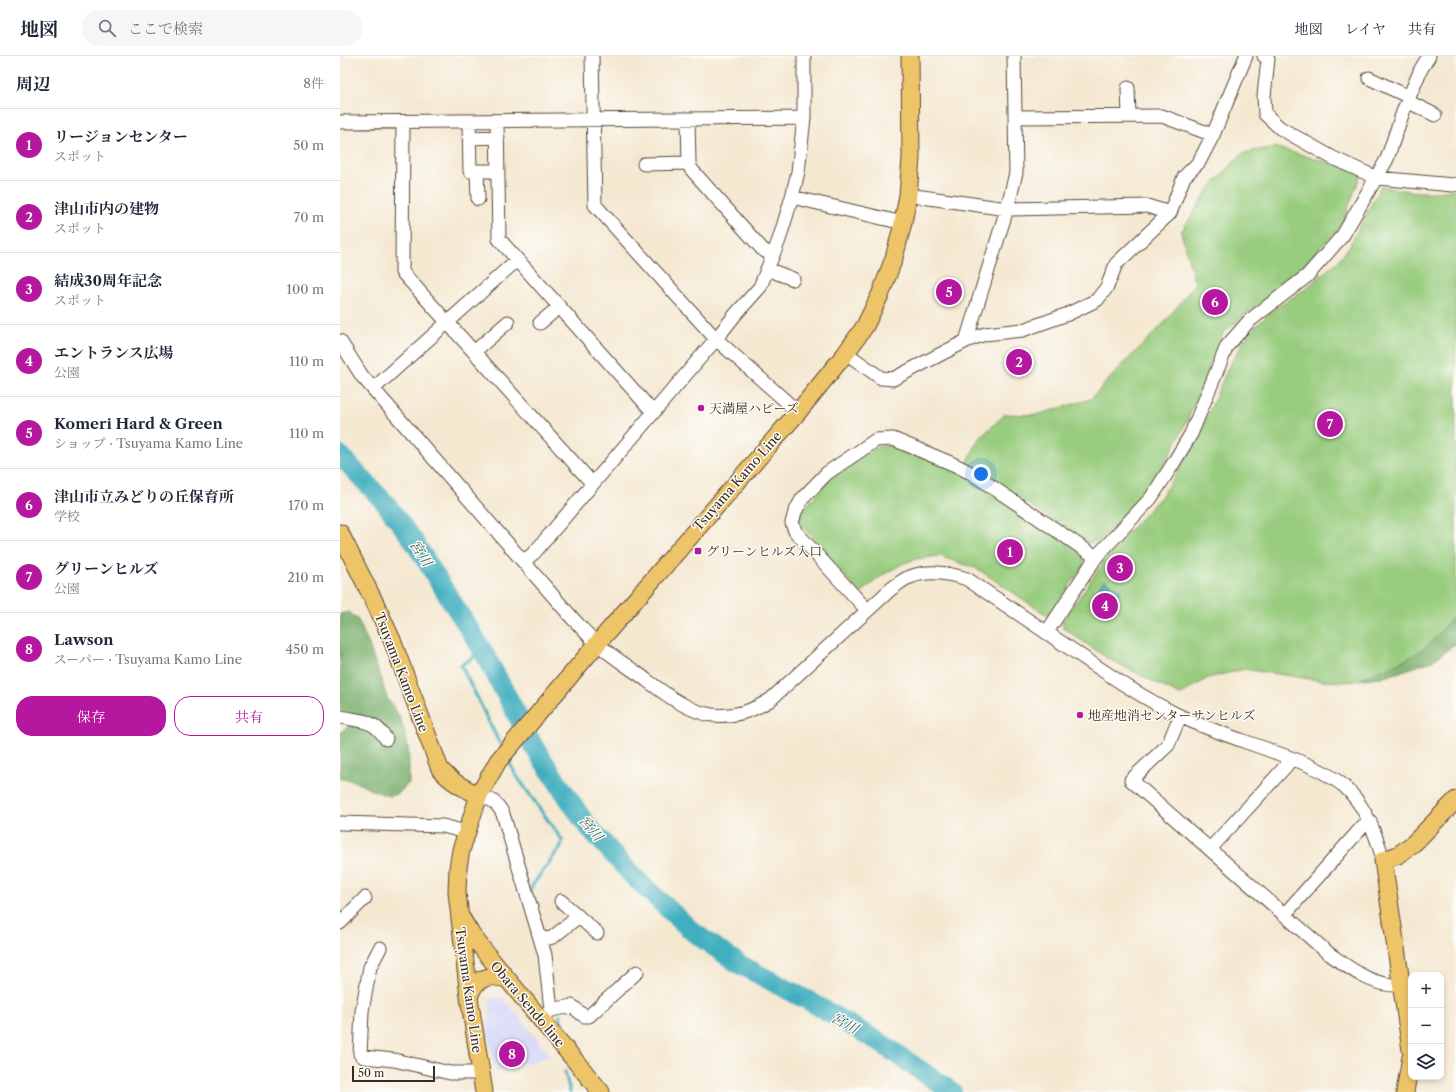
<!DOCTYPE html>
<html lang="ja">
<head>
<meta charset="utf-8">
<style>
	:root { --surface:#fff; --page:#f6f6f7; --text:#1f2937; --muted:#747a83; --line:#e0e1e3; --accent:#b5179e }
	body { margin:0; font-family:"Libre Caslon Text","Noto Serif JP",serif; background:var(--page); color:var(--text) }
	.controls { position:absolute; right:12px; bottom:12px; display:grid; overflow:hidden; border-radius:8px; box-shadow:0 2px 6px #0003 }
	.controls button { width:36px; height:36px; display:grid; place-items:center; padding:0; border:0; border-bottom:1px solid var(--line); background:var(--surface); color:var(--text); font:20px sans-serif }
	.scale { position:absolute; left:12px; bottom:10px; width:83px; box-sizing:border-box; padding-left:4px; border:2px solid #3b2a1e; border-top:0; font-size:11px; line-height:14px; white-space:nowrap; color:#3b2a1e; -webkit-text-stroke:3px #fdfcf7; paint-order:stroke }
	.you { position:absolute; left:641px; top:418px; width:14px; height:14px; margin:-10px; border:3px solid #fff; border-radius:50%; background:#1a73e8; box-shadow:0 0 0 6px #1a73e833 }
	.badge { display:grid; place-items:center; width:26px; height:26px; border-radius:50%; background:var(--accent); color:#fff; font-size:13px; font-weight:700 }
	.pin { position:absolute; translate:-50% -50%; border:2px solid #fff; box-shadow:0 1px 4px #0006 }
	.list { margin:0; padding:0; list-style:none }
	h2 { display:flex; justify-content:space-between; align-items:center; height:52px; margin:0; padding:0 16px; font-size:17px }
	h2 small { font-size:13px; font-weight:400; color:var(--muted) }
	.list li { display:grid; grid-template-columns:26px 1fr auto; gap:12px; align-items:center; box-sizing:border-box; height:72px; padding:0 16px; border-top:1px solid var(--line) }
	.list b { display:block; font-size:15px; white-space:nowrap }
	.list p { margin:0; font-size:13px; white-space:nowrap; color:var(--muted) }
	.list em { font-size:13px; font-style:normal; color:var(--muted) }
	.actions { display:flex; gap:8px; padding:12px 16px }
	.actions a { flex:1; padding:9px 0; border:1px solid var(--accent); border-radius:16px; text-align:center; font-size:14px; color:var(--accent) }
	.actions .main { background:var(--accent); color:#fff }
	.icon { flex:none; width:22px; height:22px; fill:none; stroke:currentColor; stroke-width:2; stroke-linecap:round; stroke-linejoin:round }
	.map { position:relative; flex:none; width:1116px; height:1036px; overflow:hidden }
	header { display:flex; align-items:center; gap:24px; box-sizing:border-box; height:56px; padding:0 20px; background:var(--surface); border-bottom:1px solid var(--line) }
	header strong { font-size:19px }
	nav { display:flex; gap:22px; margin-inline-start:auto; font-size:14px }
	.search { width:280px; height:36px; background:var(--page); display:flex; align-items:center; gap:10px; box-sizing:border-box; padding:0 14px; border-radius:16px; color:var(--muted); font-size:15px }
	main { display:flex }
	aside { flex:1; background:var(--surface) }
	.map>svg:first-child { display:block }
	.built { fill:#d6d7f8 }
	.green { fill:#98cc7e; stroke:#6a7b4e }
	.forest { fill:#7ab06d; stroke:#5a6d46 }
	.water { fill:#42afbf; stroke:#3e6c6e }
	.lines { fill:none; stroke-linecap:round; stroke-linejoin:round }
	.stream { stroke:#42afbf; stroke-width:3.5 }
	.river { stroke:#42afbf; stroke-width:20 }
	.minor-casing { stroke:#574639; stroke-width:15 }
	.major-casing { stroke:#574639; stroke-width:19 }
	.minor { stroke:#fff; stroke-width:13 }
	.major { stroke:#eec469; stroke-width:17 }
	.poi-dot { fill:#b5179e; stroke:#fdfcf7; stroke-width:1.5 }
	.labels { text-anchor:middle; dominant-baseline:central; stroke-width:3; stroke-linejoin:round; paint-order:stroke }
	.poi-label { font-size:13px; fill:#3b2a1e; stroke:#fdfcf7; text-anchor:start }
	.street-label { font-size:13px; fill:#3b2a1e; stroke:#fdfcf7 }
	.water-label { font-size:14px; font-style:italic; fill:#3e5f5e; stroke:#fdfcf7 }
</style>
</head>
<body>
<header>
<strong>地図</strong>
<div class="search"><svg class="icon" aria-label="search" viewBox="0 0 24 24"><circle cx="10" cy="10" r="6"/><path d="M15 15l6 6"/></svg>ここで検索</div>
<nav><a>地図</a><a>レイヤ</a><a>共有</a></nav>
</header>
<main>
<aside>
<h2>周辺<small>8件</small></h2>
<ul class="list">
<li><span class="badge">1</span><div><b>リージョンセンター</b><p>スポット</p></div><em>50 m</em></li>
<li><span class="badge">2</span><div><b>津山市内の建物</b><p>スポット</p></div><em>70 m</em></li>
<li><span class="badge">3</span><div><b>結成30周年記念</b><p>スポット</p></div><em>100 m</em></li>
<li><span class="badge">4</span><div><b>エントランス広場</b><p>公園</p></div><em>110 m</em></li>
<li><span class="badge">5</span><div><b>Komeri Hard &amp; Green</b><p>ショップ · Tsuyama Kamo Line</p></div><em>110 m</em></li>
<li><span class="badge">6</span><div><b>津山市立みどりの丘保育所</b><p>学校</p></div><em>170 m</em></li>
<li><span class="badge">7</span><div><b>グリーンヒルズ</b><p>公園</p></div><em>210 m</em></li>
<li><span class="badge">8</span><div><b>Lawson</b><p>スーパー · Tsuyama Kamo Line</p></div><em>450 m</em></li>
</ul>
<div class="actions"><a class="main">保存</a><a>共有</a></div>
</aside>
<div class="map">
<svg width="1116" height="1036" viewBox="0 0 1116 1036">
	<rect width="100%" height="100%" fill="#fdfcf7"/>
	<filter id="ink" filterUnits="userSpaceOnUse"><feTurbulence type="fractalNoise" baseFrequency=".025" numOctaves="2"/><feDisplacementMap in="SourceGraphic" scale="8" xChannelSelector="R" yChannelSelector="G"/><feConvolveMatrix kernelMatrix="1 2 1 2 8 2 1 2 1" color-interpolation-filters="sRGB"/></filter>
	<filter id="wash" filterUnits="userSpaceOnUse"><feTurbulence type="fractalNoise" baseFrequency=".012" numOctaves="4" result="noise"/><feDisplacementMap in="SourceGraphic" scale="16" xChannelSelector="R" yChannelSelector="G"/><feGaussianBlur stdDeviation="0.9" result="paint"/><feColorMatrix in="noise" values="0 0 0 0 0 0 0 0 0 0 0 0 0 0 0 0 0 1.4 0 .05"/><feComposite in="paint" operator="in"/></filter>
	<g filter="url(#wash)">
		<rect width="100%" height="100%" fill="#f4e8d1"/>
		<path class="built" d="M162,941l49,59 -56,16 -8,-43 3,-20v-11z"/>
		<path class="green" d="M934,91l88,25 -21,54 -47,49 -71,58 -35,86 -22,43 -25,36 -40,42 -14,3 -120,-79 11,-24 27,-26 31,1 55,-16 19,-21 55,-56 30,-38 -14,-52 27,-42 35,-37z
			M1041,130c29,6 46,9 75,3v455l-24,17 -45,15 -41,6 -22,-1 -80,-12 -36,9 -28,17 -71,-36 -46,-31 -1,-5 48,-71 51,-55 33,-50 34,-79 16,-27 9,-12 20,-19 31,-20 34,-29 11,-14z
			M549,389l65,23 129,85 1,12 -36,51 -70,-47 -39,-13 -23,3 -14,5 -21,12 -21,18 -63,-74 11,-16 21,-24 48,-33z"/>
		<path class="forest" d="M9,556l9,8 10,22 20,58c6,6 8,11 12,18 10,26 9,38 9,65l-10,10 -9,3 -19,-6 -19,-10 -12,-1v-46l12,-9 -12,-13v-97z
			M1116,557v30l-24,18 -45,15 -26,2c20,-8 41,-15 59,-27 14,-9 25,-25 36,-38z"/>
		<path class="water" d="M764,524l17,11 -11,16 -17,-11z"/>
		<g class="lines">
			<path class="stream" d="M143,595l-22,14 41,83
				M167,702l9,17 46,65 -1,6 -29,40 -2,5
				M220,960l3,11
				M225,1016l5,20"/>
			<path class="river" d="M0,399l46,49 27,36 70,111 51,96 51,76 49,54 59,55 46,32 72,38 68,40 73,50"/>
		</g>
	</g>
	<g filter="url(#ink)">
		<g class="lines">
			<g class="minor-casing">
				<path id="minor" d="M252,0l3,149 121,134 82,73
					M924,0l4,3 -4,37 1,18 15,14 53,30 44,20 76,7 3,-1
					M1029,22l40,19
					M788,32l1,28
					M1067,45l28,14
					M675,61l147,-1 51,19
					M348,64l1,43 2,6 72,81 10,5
					M129,65l1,50h28
					M157,65l2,118 154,173
					M0,66l464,-4
					M63,66l-1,150 190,211
					M130,82l28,-1
					M304,108l45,-1
					M137,115l1,28
					M568,139l99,14 140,-3 23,7
					M452,141l111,26
					M427,213l26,10
					M200,267l19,-16
					M0,285l22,35 212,244c8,8 15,17 24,24 12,11 26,20 39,29 21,15 49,39 75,42 23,2 38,-3 58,-15l121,-111c6,-4 12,-10 19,-12 19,-8 39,-4 57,2 33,22 65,44 98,66 37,25 75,52 115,71 31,15 65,25 97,37 23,8 47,17 67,33 21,19 32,47 39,74
					M626,285l41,-132 9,-36 -2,-117
					M134,296l34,-30
					M506,297l35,25 12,1 73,-38 19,-7 38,-4 45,-16 29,-14 10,-13 9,-23 54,-51 14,-36 15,-15 14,-27 33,-79
					M33,333l144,-129
					M184,505l10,-8 182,-214 19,-24 25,-28 19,-47 13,-43 6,-25 6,-54v-62
					M527,554l-72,-79 -3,-8 3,-11 7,-13 25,-26 49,-33 17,-1 60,25 20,10 123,83
					M707,576l49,-75 55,-59 20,-31 20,-33 36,-88 22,-25 58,-45 36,-41 44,-76 17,-50 17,-40 8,-13
					M840,660l-12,29 -37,35 197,173c23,16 44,34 74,32
					M0,661c21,4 34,2 46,22
					M139,739c12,4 18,7 24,19l42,141 6,55 -10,10
					M0,767l103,3 23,6
					M870,793l76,-83 5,-8
					M221,845l36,32
					M944,859l79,-89 7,-5
					M0,867l25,-25
					M201,884l12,-3 25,-20
					M40,892l-10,19 -8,44 -2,43 4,3 30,3 56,13h31
					M211,954l21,-4 12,10h5l48,-44"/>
			</g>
			<g class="major-casing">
				<path id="major" d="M0,477l35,70 17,37 48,129c11,13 24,20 39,26
					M122,863l9,15 18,23 112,135
					M129,941c6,-20 20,-23 38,-18
					M1071,994l-28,-190 15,-5 16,-12 42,-43
					M144,1036l-15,-95 -12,-105 1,-24 3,-18 18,-55 19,-34 99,-117 201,-232 48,-59 19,-27 16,-33 13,-35 9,-35 5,-28 3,-37 -1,-102
					M1065,1036l6,-35"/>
			</g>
			<use href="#minor" class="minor"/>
			<use href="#major" class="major"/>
		</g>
	</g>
	<g class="poi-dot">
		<circle cx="361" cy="352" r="4"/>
		<rect x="354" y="491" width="8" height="8" rx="2"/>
		<circle cx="740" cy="659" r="4"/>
	</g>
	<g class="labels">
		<g class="poi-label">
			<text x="369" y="352">天満屋ハピーズ</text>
			<text x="366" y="495">グリーンヒルズ入口</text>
			<text x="748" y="659">地産地消センターサンヒルズ</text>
		</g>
		<g class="street-label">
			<text transform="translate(397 425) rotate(-49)">Tsuyama Kamo Line</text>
			<text transform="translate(62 616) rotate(69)">Tsuyama Kamo Line</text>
			<text transform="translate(129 934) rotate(82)">Tsuyama Kamo Line</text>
			<text transform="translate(188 948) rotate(50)">Obara Sendo line</text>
		</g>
		<g class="water-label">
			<text transform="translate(81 497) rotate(57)">宮川</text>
			<text transform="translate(251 772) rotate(50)">宮川</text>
			<text transform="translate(505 967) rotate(29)">宮川</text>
		</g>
	</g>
</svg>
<div class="controls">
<button>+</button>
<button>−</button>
<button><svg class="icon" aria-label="layers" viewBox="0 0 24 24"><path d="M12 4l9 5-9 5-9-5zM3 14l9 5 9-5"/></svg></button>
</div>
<div class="scale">50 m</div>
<div class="you"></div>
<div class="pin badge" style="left:670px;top:496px">1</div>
<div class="pin badge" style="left:679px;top:306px">2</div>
<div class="pin badge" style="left:780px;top:512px">3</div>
<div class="pin badge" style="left:765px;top:550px">4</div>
<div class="pin badge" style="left:609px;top:236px">5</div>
<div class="pin badge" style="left:875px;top:246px">6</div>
<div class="pin badge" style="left:990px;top:368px">7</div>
<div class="pin badge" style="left:172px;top:998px">8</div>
</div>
</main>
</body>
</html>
